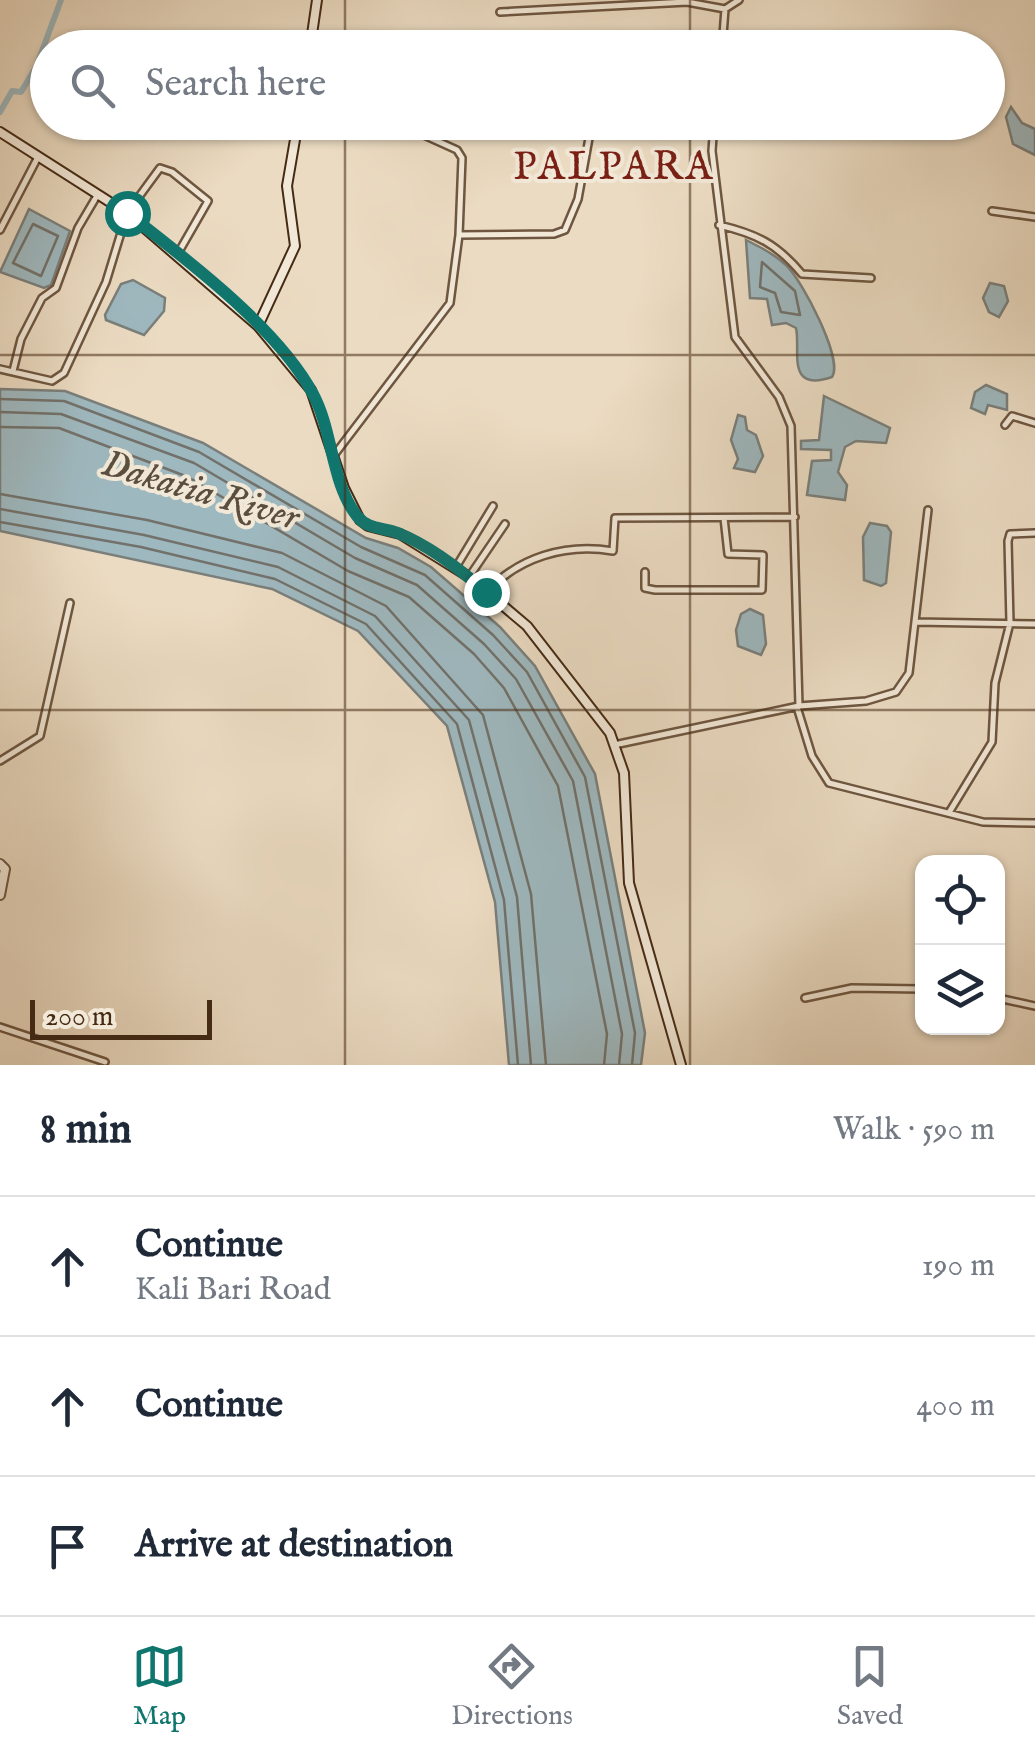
<!DOCTYPE html>
<html lang="en">
<head>
<meta charset="utf-8">
<style>
	:root { --surface:#fff; --page:#f6f6f7; --text:#1f2937; --muted:#747a83; --line:#e0e1e3; --accent:#0f766e }
	body { margin:0; font-family:"IM FELL English",serif; background:var(--page); color:var(--text) }
	.controls { position:absolute; right:30px; bottom:30px; display:grid; overflow:hidden; border-radius:20px; box-shadow:0 2px 8px #0004 }
	.controls button { width:90px; height:90px; display:grid; place-items:center; padding:0; border:0; border-bottom:2px solid var(--line); background:var(--surface); color:var(--text); font:50px sans-serif }
	.scale { position:absolute; left:30px; bottom:25px; width:182px; box-sizing:border-box; padding-left:10px; border:5px solid #452a14; border-top:0; font-size:28px; line-height:35px; white-space:nowrap; color:#452a14; -webkit-text-stroke:8px #f2e8d7; paint-order:stroke }
	.stop { position:absolute; width:30px; height:30px; margin:-22px; border:8px solid #0f766e; border-radius:50%; background:#fff }
	.stop.end { background:#0f766e; border-color:#fff; box-shadow:0 2px 10px #0008 }
	.list { margin:0; padding:0; list-style:none }
	h2 { display:flex; justify-content:space-between; align-items:center; height:130px; margin:0; padding:0 40px; font-size:42px }
	h2 small { font-size:32px; font-weight:400; color:var(--muted) }
	.list li { display:grid; grid-template-columns:65px 1fr auto; gap:30px; align-items:center; box-sizing:border-box; height:140px; padding:0 40px; border-top:2px solid var(--line) }
	.list b { display:block; font-size:38px; white-space:nowrap }
	.list p { margin:0; font-size:32px; white-space:nowrap; color:var(--muted) }
	.list em { font-size:32px; font-style:normal; color:var(--muted) }
	.icon { flex:none; width:55px; height:55px; fill:none; stroke:currentColor; stroke-width:2; stroke-linecap:round; stroke-linejoin:round }
	.map { position:relative; flex:none; width:1035px; height:1065px; overflow:hidden }
	.search { position:absolute; background:var(--surface); box-shadow:0 2px 8px #0004; left:30px; right:30px; top:30px; height:110px; display:flex; align-items:center; gap:25px; box-sizing:border-box; padding:0 35px; border-radius:55px; color:var(--muted); font-size:38px }
	.sheet { height:550px; background:var(--surface) }
	nav { display:flex; justify-content:space-around; align-items:center; box-sizing:border-box; height:140px; border-top:2px solid var(--line); background:var(--surface); font-size:28px; color:var(--muted) }
	nav a { display:grid; justify-items:center; gap:5px }
	nav .on { color:var(--accent) }
	.map>svg:first-child { display:block }
	.water { fill:#9eb8bf; stroke:#7a7f7b; stroke-width:2.5 }
	.lines { fill:none; stroke-linecap:round; stroke-linejoin:round }
	.shore { stroke:#72716a; stroke-width:2.5 }
	.canal { stroke:#9eb8bf; stroke-width:6 }
	.minor-casing { stroke:#6e5640; stroke-width:10 }
	.tertiary-casing { stroke:#6e5640; stroke-width:12 }
	.secondary-casing { stroke:#452a14; stroke-width:12 }
	.minor { stroke:#f2e8d7; stroke-width:5 }
	.tertiary { stroke:#f2e8d7; stroke-width:8 }
	.secondary { stroke:#f2e8d7; stroke-width:8 }
	.route { stroke:#0f766e; stroke-width:12 }
	.grid { fill:none; stroke:#452a14; stroke-width:2.5; stroke-opacity:0.55 }
	.labels { text-anchor:middle; dominant-baseline:central; stroke-width:8; stroke-linejoin:round; paint-order:stroke }
	.water-label { font-size:38px; font-style:italic; fill:#5b4e3f; stroke:#f2e8d7 }
	.quarter-label { font-size:40px; letter-spacing:2.5px; fill:#7a1f14; stroke:#f2e8d7 }
</style>
</head>
<body>
<div class="map">
<svg width="1035" height="1065" viewBox="0 0 1035 1065">
	<rect width="100%" height="100%" fill="#ebdbc2"/>
	<filter id="stains"><feTurbulence type="fractalNoise" baseFrequency=".002" numOctaves="4"/><feColorMatrix values="0 0 0 0 .2 0 0 0 0 .09 0 0 0 0 .02 0 0 0 .5 -.17"/></filter>
	<radialGradient id="worn" r=".72"><stop offset=".6" stop-color="#630" stop-opacity="0"/><stop offset="1" stop-color="#630" stop-opacity=".3"/></radialGradient>
	<path class="water" d="M1011,107l11,16 13,6v26l-22,-11 -7,-27z
		M29,209l41,22 -19,54 -7,3 -44,-16z
		M746,240c14,7 28,14 40,25 16,15 58,95 46,112 -47,16 -31,-27 -36,-49l-10,-5 -14,2 -5,-26 -17,-1z
		M133,280l32,18 -1,13 -20,24 -38,-15 -1,-5 16,-31z
		M990,283l14,3 4,15 -9,16 -10,-5 -6,-14z
		M986,385l21,9v16l-19,-5 -3,9 -14,-6 4,-16z
		M0,389l65,2 138,52 163,95 32,10 33,19 69,60 35,39 60,108 50,259 -4,32h-132l-14,-163 -48,-176 -89,-95 -86,-42 -272,-58z
		M824,396l66,32 -4,15 -30,-2 -11,6 -7,25 9,13 -2,15 -38,-5 5,-34 19,-1v-10l-30,-1v-8l18,-1z
		M738,415l7,2 2,13 9,5 7,21 -8,16 -21,-4 4,-9 -7,-19z
		M870,523l17,3 4,6 -5,51 -5,3 -17,-6 -1,-43z
		M750,609l13,6 3,29 -5,11 -23,-9 -2,-16 5,-16z"/>
	<g class="lines">
		<path class="shore" d="M33,224l25,12 -17,40 -28,-13z
			M762,262l33,29 5,24 -19,-3 -6,-19 -15,-6z
			M0,399l64,2 135,51 162,95 64,28 68,60 34,37 58,105 50,256 -3,32
			M0,412l61,2 133,49 161,95 62,27 67,59 32,35 57,102 49,253 -3,31
			M0,427l59,1 129,49 160,94 61,26 65,57 30,34 54,98 49,248 -3,31
			M0,494l147,26 135,33 104,53 97,109 48,179 15,171
			M0,509l144,26 134,32 97,49 94,104 48,177 14,168
			M0,522l141,25 134,32 91,45 91,100 47,176 14,165"/>
		<path class="canal" d="M0,112l12,-21 9,1 15,-25 25,-67"/>
		<g class="minor-casing">
			<path id="minor" d="M500,12l187,-10 38,7
				M722,48l3,-39 14,-9
				M395,122l62,28 5,8 -3,77
				M679,122l34,15
				M714,122l-2,29 23,186 44,60 12,29 8,280
				M992,211l43,6
				M719,225c38,9 58,19 83,49l69,4
				M0,230l38,-73
				M0,369l52,12 12,-8 42,-91 21,-69 33,-45 12,4 36,29 -31,54
				M13,371l8,-32 21,-41 14,-10 22,-60 20,-34
				M1005,425l7,-9 23,7
				M335,454l115,-151 9,-68 95,-1 11,-4 13,-31 13,-72 32,-5
				M456,567l37,-61
				M645,572v16l10,2h107l1,-35 -35,-1 -4,-36
				M469,577l36,-53
				M486,593c32,-36 80,-50 127,-42l2,-33 180,-1
				M915,622l120,2
				M797,707l15,49 17,27 154,39 52,1
				M614,745l185,-39 67,-5 30,-9 13,-19 19,-163
				M0,761l40,-25 30,-133
				M950,811l42,-69 3,-59 15,-60 -2,-82 2,-7 25,-1
				M805,998l47,-10 70,1
				M998,998l37,8
				M0,1027l105,35"/>
		</g>
		<g class="tertiary-casing">
			<path id="tertiary" d="M0,864l5,5 -5,26"/>
		</g>
		<g class="secondary-casing">
			<path id="secondary" d="M310,48l7,-48
				M0,132l127,81 131,113 53,64 33,98 16,32 8,6 32,8 69,43 58,49 83,107 14,40 5,110 52,182
				M258,326l37,-80 -8,-60 11,-64"/>
		</g>
		<use href="#minor" class="minor"/>
		<use href="#tertiary" class="tertiary"/>
		<use href="#secondary" class="secondary"/>
	</g>
	<g class="lines">
		<path class="route" d="M127,213c59,46 151,115 186,181 20,37 18,89 44,122 11,14 26,11 41,17 32,13 63,37 88,59"/>
	</g>
	<path class="grid" d="M345,0v48M690,0v48M345,122v943M690,122v943M0,355h1035M0,710h1035"/>
	<g class="labels">
		<g class="water-label">
			<text transform="translate(200 492) rotate(16)">Dakatia River</text>
		</g>
		<g class="quarter-label">
			<text x="614" y="168">PALPARA</text>
		</g>
	</g>
	<rect width="100%" height="100%" filter="url(#stains)"/>
	<rect width="100%" height="100%" fill="url(#worn)"/>
</svg>
<div class="controls">
<button><svg class="icon" aria-label="locate" viewBox="0 0 24 24"><circle cx="12" cy="12" r="6"/><path d="M12 2v4M12 18v4M2 12h4M18 12h4"/></svg></button>
<button><svg class="icon" aria-label="layers" viewBox="0 0 24 24"><path d="M12 4l9 5-9 5-9-5zM3 14l9 5 9-5"/></svg></button>
</div>
<div class="scale">200 m</div>
<div class="stop" style="left:127px;top:213px"></div>
<div class="stop end" style="left:486px;top:592px"></div>
<div class="search"><svg class="icon" aria-label="search" viewBox="0 0 24 24"><circle cx="10" cy="10" r="6"/><path d="M15 15l6 6"/></svg>Search here</div>
</div>
<section class="sheet">
<h2>8 min<small>Walk · 590 m</small></h2>
<ul class="list">
<li><svg class="icon" aria-label="ahead" viewBox="0 0 24 24"><path d="M12 20V5M6 11l6-6 6 6"/></svg><div><b>Continue</b><p>Kali Bari Road</p></div><em>190 m</em></li>
<li><svg class="icon" aria-label="ahead" viewBox="0 0 24 24"><path d="M12 20V5M6 11l6-6 6 6"/></svg><div><b>Continue</b></div><em>400 m</em></li>
<li><svg class="icon" aria-label="arrive" viewBox="0 0 24 24"><path d="M6 21V4h12l-3 4 3 4H6"/></svg><div><b>Arrive at destination</b></div></li>
</ul>
</section>
<nav>
<a class="on"><svg class="icon" aria-label="map" viewBox="0 0 24 24"><path d="M3 6l6-2 6 2 6-2v14l-6 2-6-2-6 2zM9 4v14M15 6v14"/></svg>Map</a>
<a><svg class="icon" aria-label="directions" viewBox="0 0 24 24"><path d="M12 3l9 9-9 9-9-9zM9 14v-3h6M13 9l2 2-2 2"/></svg>Directions</a>
<a><svg class="icon" aria-label="saved" viewBox="0 0 24 24"><path d="M7 4h10v16l-5-4-5 4z"/></svg>Saved</a>
</nav>
</body>
</html>
